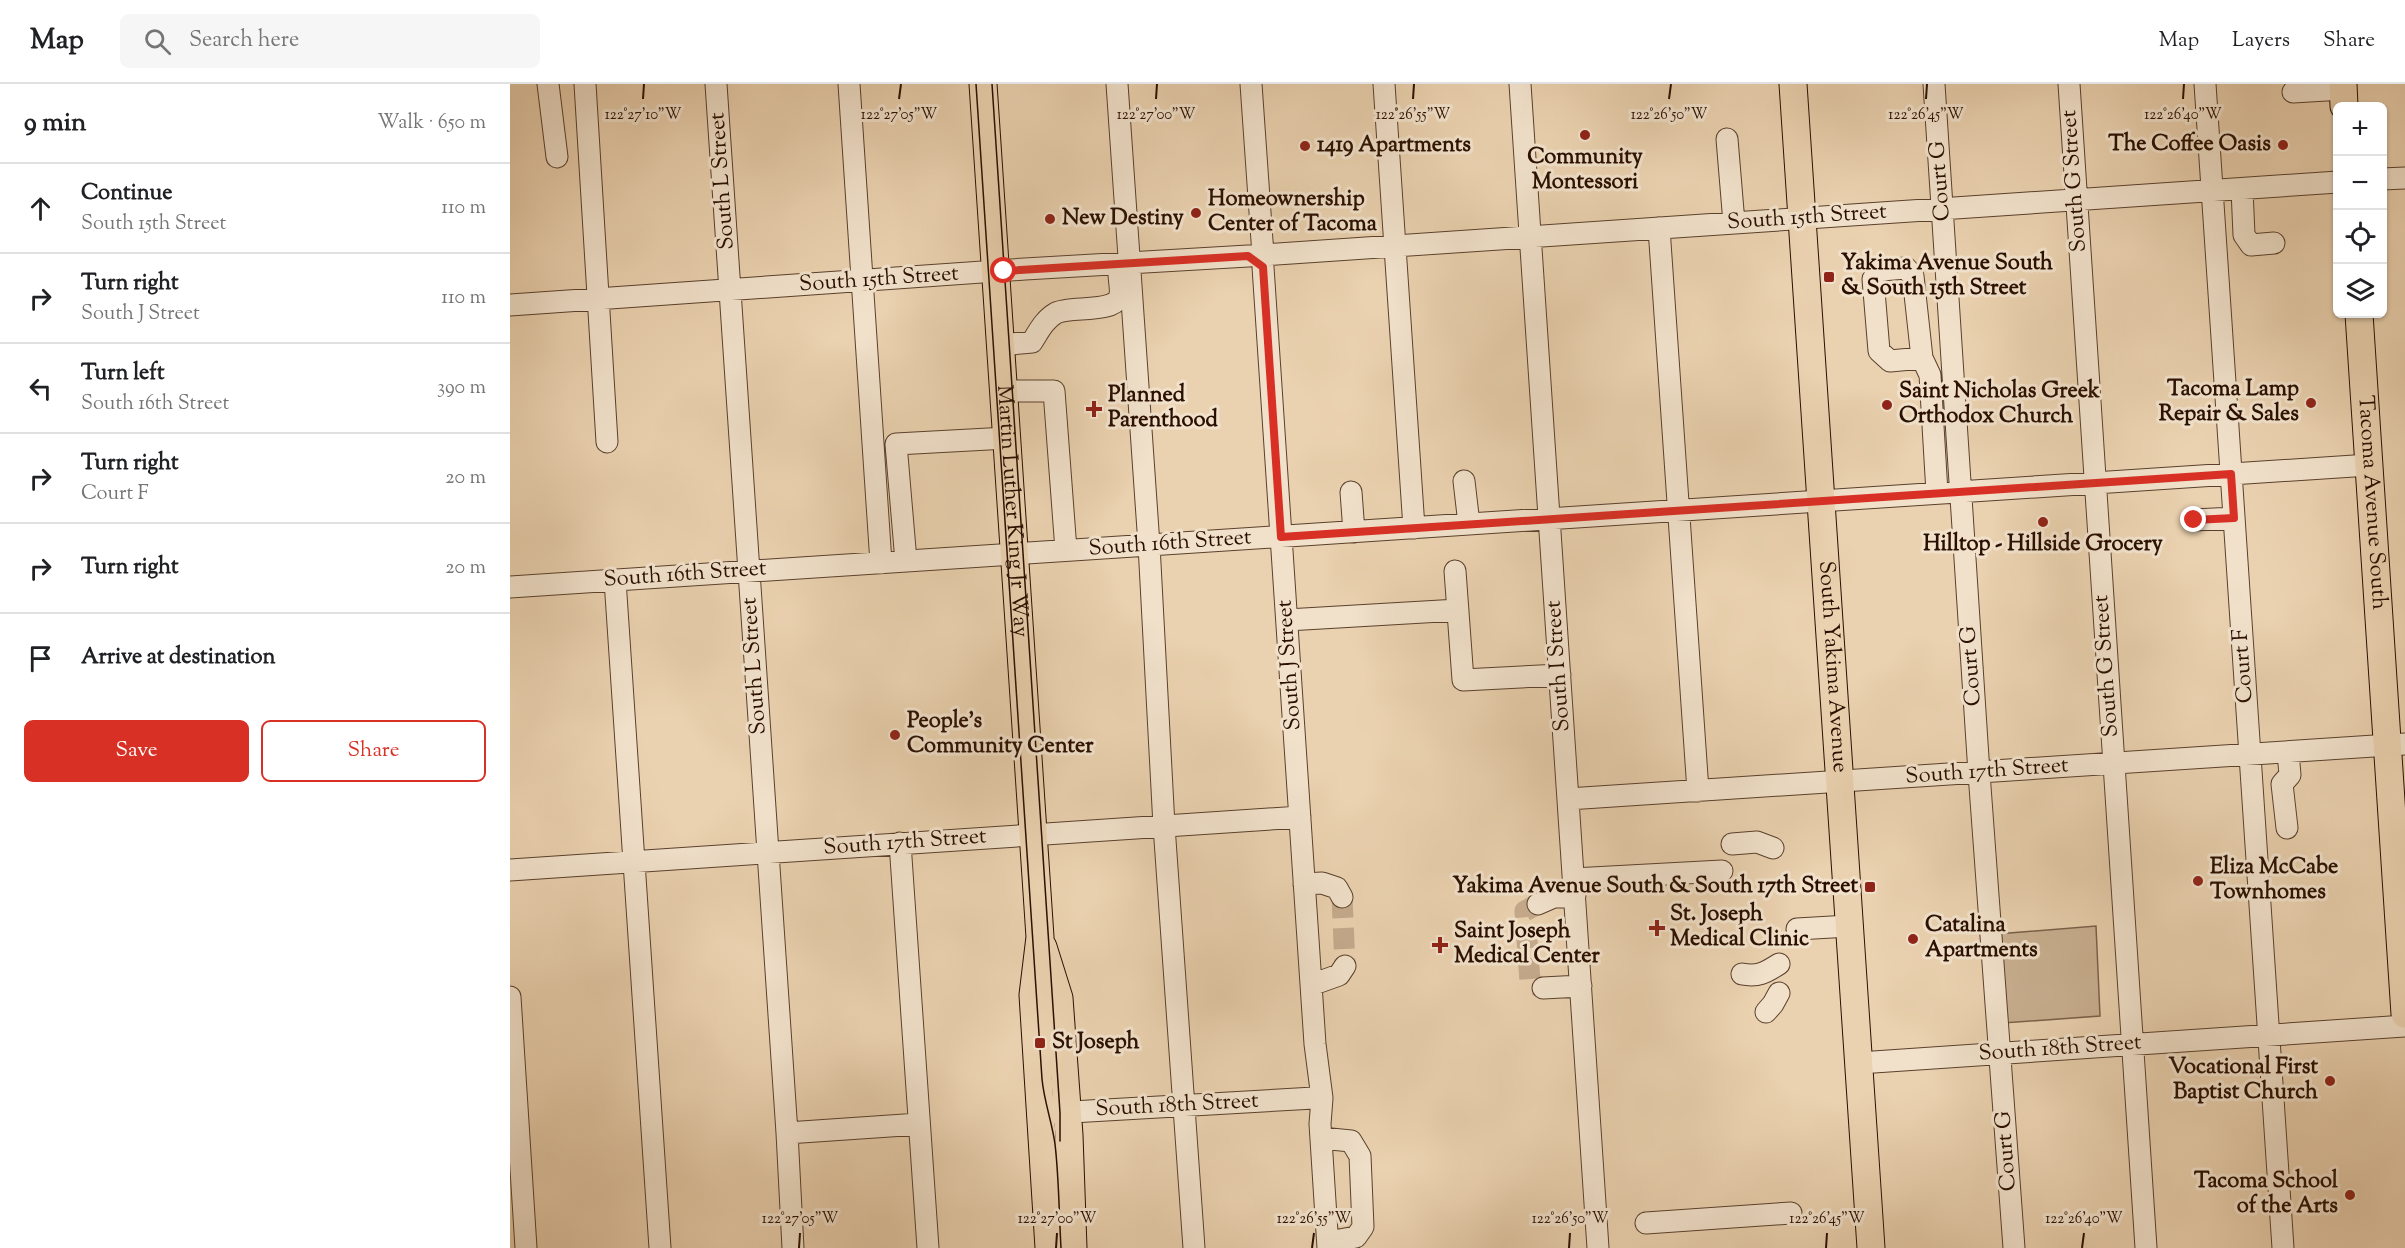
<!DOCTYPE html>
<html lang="en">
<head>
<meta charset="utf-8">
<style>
	:root { --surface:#fff; --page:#f6f6f6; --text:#202124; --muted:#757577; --line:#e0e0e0; --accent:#d93025 }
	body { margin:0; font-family:"Sorts Mill Goudy",serif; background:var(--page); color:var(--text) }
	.controls { position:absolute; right:18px; top:18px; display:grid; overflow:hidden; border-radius:9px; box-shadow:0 2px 4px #0004 }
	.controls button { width:54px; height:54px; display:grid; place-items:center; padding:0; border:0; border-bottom:2px solid var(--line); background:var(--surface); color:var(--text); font:30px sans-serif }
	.stop { position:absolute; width:18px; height:18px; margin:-14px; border:4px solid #d93025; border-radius:50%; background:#fff }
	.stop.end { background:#d93025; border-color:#fff; box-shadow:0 2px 6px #0008 }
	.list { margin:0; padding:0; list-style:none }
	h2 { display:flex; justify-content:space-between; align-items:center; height:78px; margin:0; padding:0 24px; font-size:26px }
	h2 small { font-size:20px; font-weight:400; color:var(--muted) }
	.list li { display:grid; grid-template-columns:39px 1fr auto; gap:18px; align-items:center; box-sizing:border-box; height:90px; padding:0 24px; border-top:2px solid var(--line) }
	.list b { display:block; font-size:22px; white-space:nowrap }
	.list p { margin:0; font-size:20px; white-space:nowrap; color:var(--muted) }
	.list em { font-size:20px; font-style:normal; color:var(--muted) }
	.actions { display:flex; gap:12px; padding:18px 24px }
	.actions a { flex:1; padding:14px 0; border:2px solid var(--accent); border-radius:9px; text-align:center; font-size:21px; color:var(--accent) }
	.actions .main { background:var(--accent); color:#fff }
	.icon { flex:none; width:33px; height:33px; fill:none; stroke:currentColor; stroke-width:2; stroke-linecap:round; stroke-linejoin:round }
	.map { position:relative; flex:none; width:1895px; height:1164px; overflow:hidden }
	header { display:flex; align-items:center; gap:36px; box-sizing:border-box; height:84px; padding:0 30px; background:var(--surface); border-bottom:2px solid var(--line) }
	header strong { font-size:28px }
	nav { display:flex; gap:33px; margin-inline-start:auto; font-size:21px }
	.search { width:420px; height:54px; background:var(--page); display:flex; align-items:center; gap:15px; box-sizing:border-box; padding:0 21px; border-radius:9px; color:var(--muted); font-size:22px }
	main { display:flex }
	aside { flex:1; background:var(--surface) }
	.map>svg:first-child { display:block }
	.green { fill:#c9b091; stroke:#7a6048; stroke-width:1.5 }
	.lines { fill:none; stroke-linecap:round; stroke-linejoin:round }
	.minor-tunnel { stroke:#c4aa8c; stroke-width:21; stroke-dasharray:21 10; stroke-linecap:butt }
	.minor-casing { stroke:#5a402c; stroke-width:23 }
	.major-casing { stroke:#2a0f00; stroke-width:29 }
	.minor { stroke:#f1e1cb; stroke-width:21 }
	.major { stroke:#ead1af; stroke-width:27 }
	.tram { stroke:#2a0f00; stroke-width:1.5 }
	.route { stroke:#d93025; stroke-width:8 }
	.ticks { fill:none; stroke:#2a0f00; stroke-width:2 }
	.poi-dot { fill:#8f2418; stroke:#f1e1cb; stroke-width:2 }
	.labels { text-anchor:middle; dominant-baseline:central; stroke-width:6; stroke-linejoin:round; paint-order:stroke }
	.poi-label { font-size:22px; font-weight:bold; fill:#2a0f00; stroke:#f1e1cb; text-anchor:start }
	.street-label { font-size:22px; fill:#2a0f00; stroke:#f1e1cb }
	.ticks-label { font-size:15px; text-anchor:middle; fill:#2a0f00; stroke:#f1e1cb; stroke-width:6; stroke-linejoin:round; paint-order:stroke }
</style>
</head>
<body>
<header>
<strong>Map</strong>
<div class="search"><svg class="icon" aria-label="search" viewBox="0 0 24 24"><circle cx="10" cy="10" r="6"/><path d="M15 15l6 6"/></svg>Search here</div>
<nav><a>Map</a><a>Layers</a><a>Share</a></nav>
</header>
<main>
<aside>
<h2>9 min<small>Walk · 650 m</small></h2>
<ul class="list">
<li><svg class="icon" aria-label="ahead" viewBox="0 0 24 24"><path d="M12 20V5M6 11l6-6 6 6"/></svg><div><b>Continue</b><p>South 15th Street</p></div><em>110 m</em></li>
<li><svg class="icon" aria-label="right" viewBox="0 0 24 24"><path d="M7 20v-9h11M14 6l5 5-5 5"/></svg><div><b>Turn right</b><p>South J Street</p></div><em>110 m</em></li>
<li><svg class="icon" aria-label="left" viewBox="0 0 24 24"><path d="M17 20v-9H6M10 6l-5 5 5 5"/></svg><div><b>Turn left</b><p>South 16th Street</p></div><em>390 m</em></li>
<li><svg class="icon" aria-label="right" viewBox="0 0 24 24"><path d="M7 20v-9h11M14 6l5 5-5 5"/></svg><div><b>Turn right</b><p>Court F</p></div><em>20 m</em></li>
<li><svg class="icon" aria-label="right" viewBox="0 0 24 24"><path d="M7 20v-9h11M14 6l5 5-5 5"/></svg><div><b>Turn right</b></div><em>20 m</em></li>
<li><svg class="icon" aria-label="arrive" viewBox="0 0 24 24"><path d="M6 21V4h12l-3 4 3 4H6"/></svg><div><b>Arrive at destination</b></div></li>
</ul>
<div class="actions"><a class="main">Save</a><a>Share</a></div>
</aside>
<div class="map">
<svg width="1895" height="1164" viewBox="0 0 1895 1164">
	<rect width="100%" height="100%" fill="#ead1af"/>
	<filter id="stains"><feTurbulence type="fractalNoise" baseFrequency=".00333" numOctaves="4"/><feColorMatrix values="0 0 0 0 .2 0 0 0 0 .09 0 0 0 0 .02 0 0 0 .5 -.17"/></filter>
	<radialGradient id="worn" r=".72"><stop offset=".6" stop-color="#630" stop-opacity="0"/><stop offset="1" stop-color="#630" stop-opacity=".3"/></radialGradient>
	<path class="green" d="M1586,842l4,90 -97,7 -6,-89z"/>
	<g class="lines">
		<path class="minor-tunnel" d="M832,813l3,69
			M1028,820l-13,7 5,71 13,6"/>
		<g class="minor-casing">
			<path id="minor" d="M38,0l9,73
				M75,0l22,358
				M206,0l71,1049 6,115
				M339,0l32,479
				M607,0l32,461 15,281 30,422
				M741,0l12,171
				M874,0l30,444
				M1010,0l78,1164
				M1424,0l45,689 35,475
				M1559,0l77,1164
				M1695,0l78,1164
				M1783,8l50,-3
				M1217,55l7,84
				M1872,95l23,-1
				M1732,105l2,46 7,10 23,-2
				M1149,144l39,563
				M753,183l52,777 7,54 -2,26 8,124
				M0,221l515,-36 223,-13 1090,-74
				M491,261l31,-3c7,-11 12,-22 24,-29 14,-7 55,0 63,-15 3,-6 0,-17 0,-24
				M1412,274l-32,3 -11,-10 -6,-72 8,-9 25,-2 7,8 9,82 8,17 7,118
				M494,307h50l12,159
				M954,397l5,43
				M841,408l3,40
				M1684,436l40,-2
				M396,477l-10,-117 111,-6
				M945,487l8,109 97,-5
				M105,496l45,668
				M0,503l1859,-122
				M777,536l171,-10
				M1058,715l837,-55
				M1777,744l-5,-44 8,-9 -2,-23
				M390,759l28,405
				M1222,760l25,-2 16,6
				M0,786l790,-53
				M1063,795l149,-8
				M794,800l18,-1 15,5 5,9
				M1028,820l16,-7 21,-1
				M1287,845l52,-3
				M1232,890c16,3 23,-1 37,-10
				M801,901l28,-10 6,-9
				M1033,904l38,-2
				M0,913l16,251
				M1256,928l7,-8 6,-11
				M1349,979l546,-37
				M544,1029l260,-15
				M277,1049l132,-9
				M811,1054l30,3 9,15 3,71 -7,10 -28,5
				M1136,1139l145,-10"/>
		</g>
		<g class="major-casing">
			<g id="major">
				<path id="s1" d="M473,0l57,853 -7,58 16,253"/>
				<path id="s2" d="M1283,0l78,1164"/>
				<path d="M1833,0l1,22"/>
				<path id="s3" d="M1849,230l46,700"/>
				<path d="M533,863l16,51 10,137 4,113"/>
			</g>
		</g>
		<use href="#minor" class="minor"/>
		<use href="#major" class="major"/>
		<path class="tram" d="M466,0l66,995c2,22 10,43 13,65 4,34 4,70 6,104
			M482,0l68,1029v28"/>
	</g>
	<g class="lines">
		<path class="route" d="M494,187l244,-15 15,11 18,270 950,-63 3,44 -40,2"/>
	</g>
	<path class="ticks" d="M133,15l1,-15M389,15l2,-15M646,15l1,-15M903,15l1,-15M1159,15l2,-15M1416,15l1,-15M1673,15l1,-15M289,1164l1,-15M546,1164l1,-15M802,1164l2,-15M1059,1164l1,-15M1316,1164l1,-15M1572,1164l2,-15"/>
	<g class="poi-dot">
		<circle cx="1075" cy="51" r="6"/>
		<circle cx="1773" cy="61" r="6"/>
		<circle cx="795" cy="62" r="6"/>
		<circle cx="686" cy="129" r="6"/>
		<circle cx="540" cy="135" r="6"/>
		<rect x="1313" y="187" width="12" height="12" rx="3"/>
		<circle cx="1801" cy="319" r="6"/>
		<circle cx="1377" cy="321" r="6"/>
		<path d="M581 316h6v6h6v6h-6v6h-6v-6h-6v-6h6z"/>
		<circle cx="1533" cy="438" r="6"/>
		<circle cx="385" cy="651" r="6"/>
		<circle cx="1688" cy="797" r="6"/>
		<rect x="1354" y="797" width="12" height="12" rx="3"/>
		<path d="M1144 835h6v6h6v6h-6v6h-6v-6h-6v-6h6z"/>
		<circle cx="1403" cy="855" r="6"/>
		<path d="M927 852h6v6h6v6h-6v6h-6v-6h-6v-6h6z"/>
		<rect x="524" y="953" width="12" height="12" rx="3"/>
		<circle cx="1820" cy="997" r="6"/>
		<circle cx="1840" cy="1111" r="6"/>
	</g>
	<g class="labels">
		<g class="poi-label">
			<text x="1761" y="61" text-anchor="end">The Coffee Oasis</text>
			<text x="807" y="62">1419 Apartments</text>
			<text x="1075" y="74" text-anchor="middle">Community<tspan x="1075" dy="25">Montessori</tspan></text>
			<text x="698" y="116">Homeownership<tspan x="698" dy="25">Center of Tacoma</tspan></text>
			<text x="552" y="135">New Destiny</text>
			<text x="1331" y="180">Yakima Avenue South<tspan x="1331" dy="25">&amp; South 15th Street</tspan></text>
			<text x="1789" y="306" text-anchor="end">Tacoma Lamp<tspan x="1789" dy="25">Repair &amp; Sales</tspan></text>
			<text x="1389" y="308">Saint Nicholas Greek<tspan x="1389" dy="25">Orthodox Church</tspan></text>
			<text x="598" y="312">Planned<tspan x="598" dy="25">Parenthood</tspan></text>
			<text x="1533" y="461" text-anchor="middle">Hilltop - Hillside Grocery</text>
			<text x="397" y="638">People's<tspan x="397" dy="25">Community Center</tspan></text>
			<text x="1700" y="784">Eliza McCabe<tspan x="1700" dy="25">Townhomes</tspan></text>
			<text x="1348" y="803" text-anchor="end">Yakima Avenue South &amp; South 17th Street</text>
			<text x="1160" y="831">St. Joseph<tspan x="1160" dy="25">Medical Clinic</tspan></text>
			<text x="1415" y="842">Catalina<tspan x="1415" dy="25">Apartments</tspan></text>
			<text x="944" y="848">Saint Joseph<tspan x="944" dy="25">Medical Center</tspan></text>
			<text x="542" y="959">St Joseph</text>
			<text x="1808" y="984" text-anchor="end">Vocational First<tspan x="1808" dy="25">Baptist Church</tspan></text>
			<text x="1828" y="1098" text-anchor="end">Tacoma School<tspan x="1828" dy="25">of the Arts</tspan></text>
		</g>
		<g class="street-label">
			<text transform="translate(213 97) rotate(-94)">South L Street</text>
			<text transform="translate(1431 97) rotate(-94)">Court G</text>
			<text transform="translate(1565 97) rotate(-94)">South G Street</text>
			<text transform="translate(1297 134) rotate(-4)">South 15th Street</text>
			<text transform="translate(369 196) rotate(-4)">South 15th Street</text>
			<text stroke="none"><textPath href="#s3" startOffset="189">Tacoma Avenue South</textPath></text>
			<text stroke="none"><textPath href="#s1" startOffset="428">Martin Luther King Jr Way</textPath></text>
			<text transform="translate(660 460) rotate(-4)">South 16th Street</text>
			<text transform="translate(175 491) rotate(-4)">South 16th Street</text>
			<text transform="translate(780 581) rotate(-94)">South J Street</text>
			<text transform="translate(245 582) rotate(-94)">South L Street</text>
			<text transform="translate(1049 582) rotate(-94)">South I Street</text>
			<text stroke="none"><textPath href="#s2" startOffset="584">South Yakima Avenue</textPath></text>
			<text transform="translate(1462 582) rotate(-94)">Court G</text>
			<text transform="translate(1597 582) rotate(-94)">South G Street</text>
			<text transform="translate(1734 582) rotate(-94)">Court F</text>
			<text transform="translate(1477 688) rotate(-4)">South 17th Street</text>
			<text transform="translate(395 759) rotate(-4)">South 17th Street</text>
			<text transform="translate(1550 965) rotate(-4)">South 18th Street</text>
			<text transform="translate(667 1022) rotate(-3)">South 18th Street</text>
			<text transform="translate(1497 1067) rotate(-94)">Court G</text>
		</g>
	</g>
	<g class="ticks-label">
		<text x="133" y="35">122°27'10"W</text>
		<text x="389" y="35">122°27'05"W</text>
		<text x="646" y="35">122°27'00"W</text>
		<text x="903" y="35">122°26'55"W</text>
		<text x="1159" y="35">122°26'50"W</text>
		<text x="1416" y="35">122°26'45"W</text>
		<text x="1673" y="35">122°26'40"W</text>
		<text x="290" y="1139">122°27'05"W</text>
		<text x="547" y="1139">122°27'00"W</text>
		<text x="804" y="1139">122°26'55"W</text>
		<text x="1060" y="1139">122°26'50"W</text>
		<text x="1317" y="1139">122°26'45"W</text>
		<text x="1574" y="1139">122°26'40"W</text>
	</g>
	<rect width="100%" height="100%" filter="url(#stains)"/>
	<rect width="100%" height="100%" fill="url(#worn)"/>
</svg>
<div class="controls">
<button>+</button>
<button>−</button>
<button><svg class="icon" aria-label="locate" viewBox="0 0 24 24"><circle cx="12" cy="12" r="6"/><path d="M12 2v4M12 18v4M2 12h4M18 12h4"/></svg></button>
<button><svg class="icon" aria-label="layers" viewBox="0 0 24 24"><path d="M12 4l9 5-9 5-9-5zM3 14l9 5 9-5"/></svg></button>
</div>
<div class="stop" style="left:494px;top:187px"></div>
<div class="stop end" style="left:1684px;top:436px"></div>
</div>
</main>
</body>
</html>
